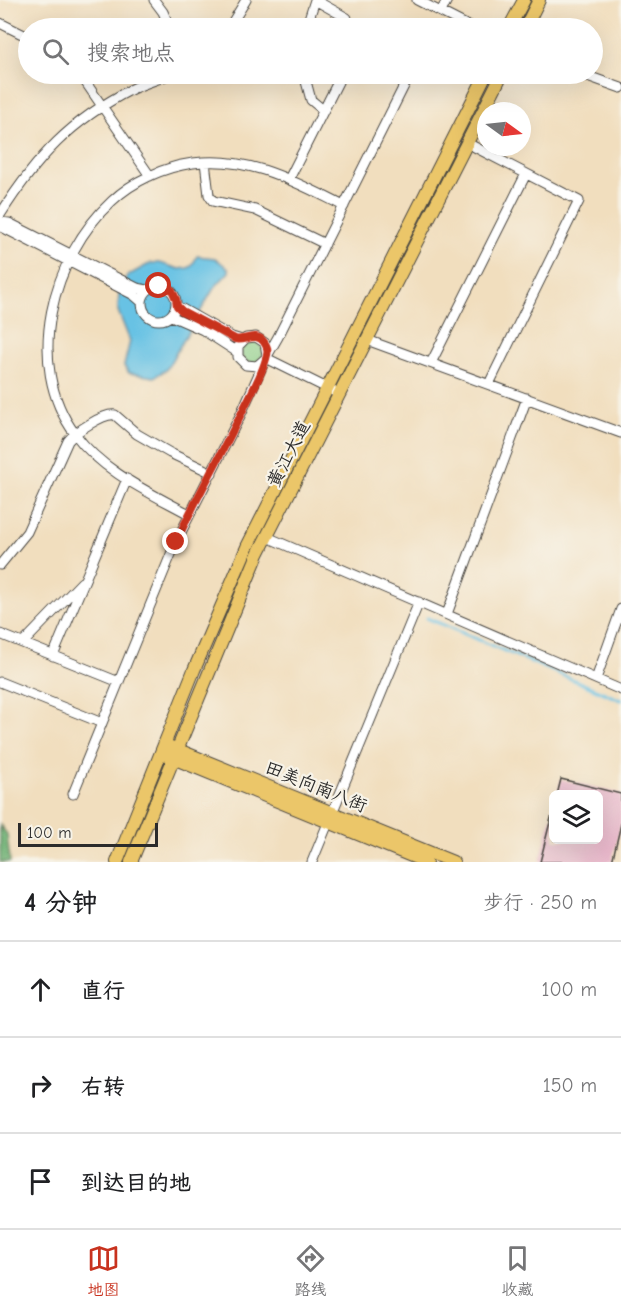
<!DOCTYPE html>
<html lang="zh">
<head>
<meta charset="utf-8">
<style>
	:root { --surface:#fff; --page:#f6f6f6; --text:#202124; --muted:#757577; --line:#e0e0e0; --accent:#c8321e }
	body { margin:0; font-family:"Comic Neue","LXGW WenKai TC",sans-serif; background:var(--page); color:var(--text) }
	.controls { position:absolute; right:18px; bottom:18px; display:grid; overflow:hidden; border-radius:9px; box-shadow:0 6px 24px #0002 }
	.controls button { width:54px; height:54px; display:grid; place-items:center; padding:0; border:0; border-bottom:2px solid var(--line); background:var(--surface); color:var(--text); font:30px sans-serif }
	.compass { position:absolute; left:477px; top:102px; width:54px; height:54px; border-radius:50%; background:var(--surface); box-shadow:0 6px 24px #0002; rotate:105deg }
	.scale { position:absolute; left:18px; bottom:15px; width:140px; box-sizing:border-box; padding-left:6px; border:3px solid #2b2b2b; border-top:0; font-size:16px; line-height:21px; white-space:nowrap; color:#2b2b2b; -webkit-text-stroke:4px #f7f3e8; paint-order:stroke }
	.stop { position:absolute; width:18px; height:18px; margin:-14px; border:4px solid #c8321e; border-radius:50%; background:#fff }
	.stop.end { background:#c8321e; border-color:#fff; box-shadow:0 2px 6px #0008 }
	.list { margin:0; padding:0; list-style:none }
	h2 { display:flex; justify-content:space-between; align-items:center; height:78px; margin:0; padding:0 24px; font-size:26px }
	h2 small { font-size:20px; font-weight:400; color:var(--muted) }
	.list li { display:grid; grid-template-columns:39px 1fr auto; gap:18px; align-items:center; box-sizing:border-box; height:96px; padding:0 24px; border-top:2px solid var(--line) }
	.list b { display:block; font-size:22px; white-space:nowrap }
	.list em { font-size:20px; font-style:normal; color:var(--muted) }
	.icon { flex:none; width:33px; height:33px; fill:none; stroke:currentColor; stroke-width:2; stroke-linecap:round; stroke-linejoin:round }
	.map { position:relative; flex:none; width:621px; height:862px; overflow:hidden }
	.search { position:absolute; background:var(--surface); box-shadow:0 6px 24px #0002; left:18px; right:18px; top:18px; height:66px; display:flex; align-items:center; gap:15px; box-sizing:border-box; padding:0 21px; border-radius:33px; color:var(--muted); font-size:22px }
	.sheet { height:366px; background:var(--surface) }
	nav { display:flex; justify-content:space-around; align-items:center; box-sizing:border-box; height:84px; border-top:2px solid var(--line); background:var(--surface); font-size:16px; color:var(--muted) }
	nav a { display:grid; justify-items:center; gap:3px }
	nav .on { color:var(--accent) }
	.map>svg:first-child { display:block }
	.green { fill:#8bce87; stroke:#5b7c59; stroke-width:1.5 }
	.forest { fill:#70b174; stroke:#4e6e50; stroke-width:1.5 }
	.water { fill:#67c2e4; stroke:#497688; stroke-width:1.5 }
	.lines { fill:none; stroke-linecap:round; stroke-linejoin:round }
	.stream { stroke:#67c2e4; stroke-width:3 }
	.building { fill:#e4a8c3 }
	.minor-casing { stroke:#494641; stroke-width:11 }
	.major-casing { stroke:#494641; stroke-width:14 }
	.minor { stroke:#fff; stroke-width:9 }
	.major { stroke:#ebc669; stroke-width:12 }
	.route { stroke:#c8321e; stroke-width:8 }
	.labels { text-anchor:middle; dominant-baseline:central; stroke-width:4.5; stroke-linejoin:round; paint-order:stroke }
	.street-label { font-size:18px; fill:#2b2b2b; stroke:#f7f3e8 }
</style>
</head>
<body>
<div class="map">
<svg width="621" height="862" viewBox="0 0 621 862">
	<rect width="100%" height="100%" fill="#f7f3e8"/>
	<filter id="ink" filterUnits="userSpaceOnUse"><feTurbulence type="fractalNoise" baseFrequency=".0167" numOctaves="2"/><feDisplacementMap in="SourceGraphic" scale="12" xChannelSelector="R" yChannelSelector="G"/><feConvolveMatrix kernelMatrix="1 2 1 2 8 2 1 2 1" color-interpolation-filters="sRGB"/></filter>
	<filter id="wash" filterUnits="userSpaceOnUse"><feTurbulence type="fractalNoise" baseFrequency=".008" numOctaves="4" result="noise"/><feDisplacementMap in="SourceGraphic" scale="24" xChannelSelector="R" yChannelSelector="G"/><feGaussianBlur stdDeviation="1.35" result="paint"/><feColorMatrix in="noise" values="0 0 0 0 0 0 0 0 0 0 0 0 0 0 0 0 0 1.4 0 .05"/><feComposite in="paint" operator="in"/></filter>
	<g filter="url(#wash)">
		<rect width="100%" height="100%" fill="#f1debe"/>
		<path class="green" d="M241 352a11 11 0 1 1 22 0a11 11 0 1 1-22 0Z"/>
		<path class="forest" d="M0,825l7,9 3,28h-10z"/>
		<path class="water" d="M197,256l18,2 14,11v3l-15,16 -48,82 -12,7 -25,-4 -5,-7 6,-25 -12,-30 1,-18 8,-17 24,-13h9l19,6 9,-1 4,-2z"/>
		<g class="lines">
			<path class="stream" d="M427,618l194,82"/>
		</g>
		<g id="blocks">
			<path class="building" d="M561,779l60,15v30l-9,38h-72l11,-44 3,1v21h44v-45h-41z"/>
		</g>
	</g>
	<g filter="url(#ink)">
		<use href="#blocks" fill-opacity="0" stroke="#494641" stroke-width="1.5"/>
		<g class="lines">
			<g class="minor-casing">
				<path id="minor" d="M154,0l9,12 7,16
					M315,0l32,18v10
					M417,0l55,28
					M441,12l6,-12
					M0,23l28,14
					M229,28l17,-28
					M306,28l9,-28
					M368,28h6
					M80,74l70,102
					M304,74l7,26 12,10
					M582,74l39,14
					M467,143l112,58 -90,183
					M205,162l4,33 4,6 42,9 70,34
					M289,179l53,-105
					M0,215c37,-58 70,-94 132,-126 13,-6 27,-10 39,-15
					M0,222l9,1 128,65 10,2
					M0,226l134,69 8,7
					M142 303a17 17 0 1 1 34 0a17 17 0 1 1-34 0Z
					M177,306l55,31 10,3
					M171,316l32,14 34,22
					M367,340l254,93
					M266,358l73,36
					M265,359l-8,7 -11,-1 -8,-8v-11l8,-8 10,-1 9,6 2,12
					M431,363l95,-189
					M189,514c-40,-22 -86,-42 -114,-80 -52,-70 -23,-178 37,-233 21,-20 52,-34 81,-38 56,-8 104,20 151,43
					M267,537l354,153
					M0,565l27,-33 41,-91c7,-9 36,-28 47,-26l22,19 33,19 42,20
					M447,614l80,-216
					M0,634l119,48
					M23,643l59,-61
					M53,656l74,-177
					M596,679l25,-70
					M0,682l102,41
					M73,794l103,-252 64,-126 26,-58 12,-21 132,-263
					M312,862l107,-260"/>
			</g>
			<g class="major-casing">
				<path id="major" d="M509,28l15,-28
					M525,28l14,-28
					M171,747l282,115
					M168,756l258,106
					M117,862l77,-192 53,-123 239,-473
					M131,862l127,-308 244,-480"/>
			</g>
			<use href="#minor" class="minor"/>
			<use href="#major" class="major"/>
		</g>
	</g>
	<g class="lines" filter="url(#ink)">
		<path class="route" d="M159,286l13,4 4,9 1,7 5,5 53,28c10,3 21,-8 29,3 3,4 4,9 3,13 -4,18 -14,35 -22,51 -22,46 -48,90 -69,136"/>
	</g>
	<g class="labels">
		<g class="street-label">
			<text transform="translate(289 454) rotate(-63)">黄江大道</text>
			<text transform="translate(316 787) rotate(22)">田美向南八街</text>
		</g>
	</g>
</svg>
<div class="controls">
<button><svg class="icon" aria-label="layers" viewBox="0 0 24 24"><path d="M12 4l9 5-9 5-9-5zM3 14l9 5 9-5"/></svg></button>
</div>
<svg class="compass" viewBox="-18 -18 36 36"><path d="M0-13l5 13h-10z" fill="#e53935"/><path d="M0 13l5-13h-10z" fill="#757577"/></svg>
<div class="scale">100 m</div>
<div class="stop" style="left:159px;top:286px"></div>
<div class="stop end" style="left:176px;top:542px"></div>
<div class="search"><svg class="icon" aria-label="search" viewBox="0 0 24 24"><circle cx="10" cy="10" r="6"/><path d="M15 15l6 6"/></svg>搜索地点</div>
</div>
<section class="sheet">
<h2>4 分钟<small>步行 · 250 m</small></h2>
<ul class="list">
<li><svg class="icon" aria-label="ahead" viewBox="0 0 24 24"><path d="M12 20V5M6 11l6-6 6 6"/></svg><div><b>直行</b></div><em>100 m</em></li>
<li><svg class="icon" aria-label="right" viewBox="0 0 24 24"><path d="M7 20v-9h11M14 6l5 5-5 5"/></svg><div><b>右转</b></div><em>150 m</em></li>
<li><svg class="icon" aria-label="arrive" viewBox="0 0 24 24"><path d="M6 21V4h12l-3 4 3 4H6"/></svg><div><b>到达目的地</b></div></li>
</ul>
</section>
<nav>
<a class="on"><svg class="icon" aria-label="map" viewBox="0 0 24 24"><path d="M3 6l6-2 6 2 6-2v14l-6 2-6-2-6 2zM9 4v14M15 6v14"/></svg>地图</a>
<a><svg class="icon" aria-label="directions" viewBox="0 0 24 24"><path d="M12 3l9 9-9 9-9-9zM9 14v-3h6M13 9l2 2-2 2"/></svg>路线</a>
<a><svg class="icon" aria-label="saved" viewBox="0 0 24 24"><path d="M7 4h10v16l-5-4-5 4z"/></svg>收藏</a>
</nav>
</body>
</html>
